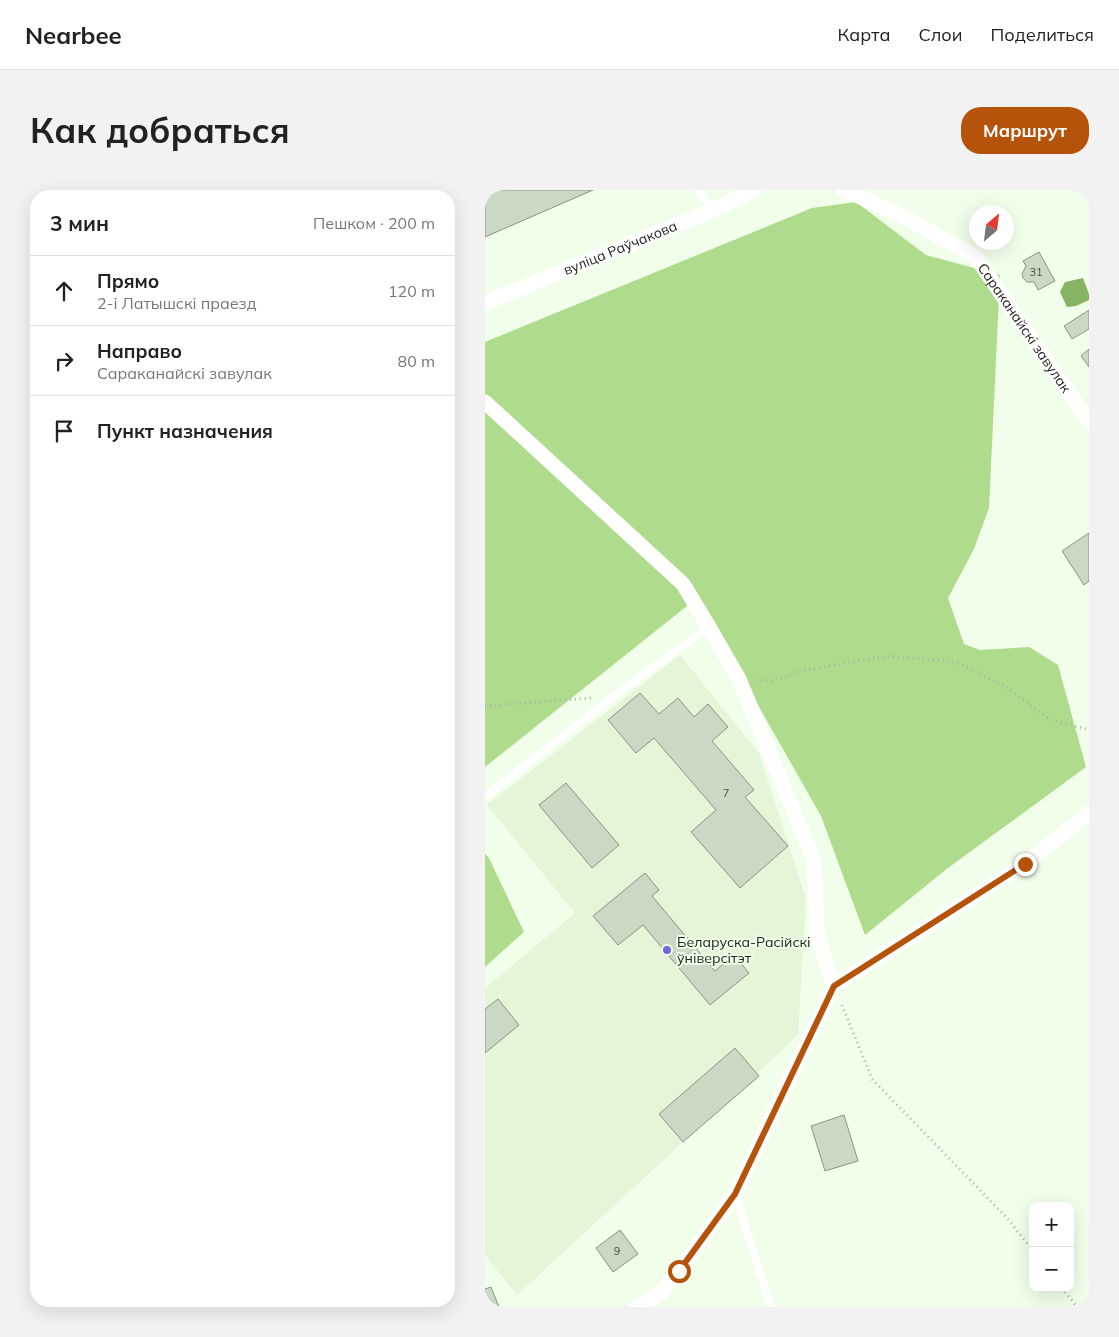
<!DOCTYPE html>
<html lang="ru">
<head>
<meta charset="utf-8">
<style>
	:root { --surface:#fff; --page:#f2f2f2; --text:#222; --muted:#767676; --line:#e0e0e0; --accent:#b45309 }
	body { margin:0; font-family:Mulish,sans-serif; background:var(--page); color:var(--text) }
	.controls { position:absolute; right:15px; bottom:15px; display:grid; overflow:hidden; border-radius:10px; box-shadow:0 5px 20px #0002 }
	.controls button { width:45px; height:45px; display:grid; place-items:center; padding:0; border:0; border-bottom:1px solid var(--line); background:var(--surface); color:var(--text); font:25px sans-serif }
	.compass { position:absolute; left:484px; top:15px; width:45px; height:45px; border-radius:50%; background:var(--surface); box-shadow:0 5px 20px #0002; rotate:28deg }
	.stop { position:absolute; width:15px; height:15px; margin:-11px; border:4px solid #b45309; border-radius:50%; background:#fff }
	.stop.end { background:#b45309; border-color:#fff; box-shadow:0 1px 5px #0008 }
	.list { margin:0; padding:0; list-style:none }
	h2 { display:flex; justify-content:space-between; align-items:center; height:65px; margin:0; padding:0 20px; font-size:21px }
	h2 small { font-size:16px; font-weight:400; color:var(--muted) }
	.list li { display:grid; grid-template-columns:32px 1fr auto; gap:15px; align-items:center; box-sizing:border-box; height:70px; padding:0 20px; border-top:1px solid var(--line) }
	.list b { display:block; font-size:19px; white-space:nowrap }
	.list p { margin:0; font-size:16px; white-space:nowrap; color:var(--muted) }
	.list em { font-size:16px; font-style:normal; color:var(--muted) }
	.icon { flex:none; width:28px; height:28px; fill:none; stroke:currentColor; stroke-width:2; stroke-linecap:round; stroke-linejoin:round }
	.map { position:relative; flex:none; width:604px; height:1117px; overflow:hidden; border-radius:20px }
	header { display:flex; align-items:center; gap:30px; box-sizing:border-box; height:70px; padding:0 25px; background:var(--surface); border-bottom:1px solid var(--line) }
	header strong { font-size:24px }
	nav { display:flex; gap:28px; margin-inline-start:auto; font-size:18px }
	.intro { display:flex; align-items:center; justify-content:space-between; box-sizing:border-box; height:120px; padding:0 30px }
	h1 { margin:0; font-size:35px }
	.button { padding:12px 22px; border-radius:20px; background:var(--accent); color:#fff; font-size:18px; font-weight:700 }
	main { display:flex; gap:30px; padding:0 30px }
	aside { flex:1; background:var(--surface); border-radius:20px; box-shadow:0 5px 20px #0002 }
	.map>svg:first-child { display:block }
	.built { fill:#e4f5d8 }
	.forest { fill:#aedc8c }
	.water { fill:#87b365 }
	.building { fill:#cbd8c3; stroke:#899582 }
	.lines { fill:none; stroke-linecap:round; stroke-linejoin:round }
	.path { stroke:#a9b3a3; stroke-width:3; stroke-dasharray:1 4; stroke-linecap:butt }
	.service { stroke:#fff; stroke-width:8 }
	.minor { stroke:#fff; stroke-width:15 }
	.route { stroke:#b45309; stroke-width:6 }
	.poi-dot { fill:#6e65df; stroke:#f1fee9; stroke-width:2 }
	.labels { text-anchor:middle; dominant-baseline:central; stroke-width:4; stroke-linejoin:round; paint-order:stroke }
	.number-label { font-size:11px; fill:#4b5246 }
	.street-label { font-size:14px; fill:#20251d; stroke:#f1fee9 }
	.poi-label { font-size:14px; fill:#20251d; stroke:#f1fee9; text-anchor:start }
</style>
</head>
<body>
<header>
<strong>Nearbee</strong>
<nav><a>Карта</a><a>Слои</a><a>Поделиться</a></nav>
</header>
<div class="intro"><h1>Как добраться</h1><a class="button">Маршрут</a></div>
<main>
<aside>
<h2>3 мин<small>Пешком · 200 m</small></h2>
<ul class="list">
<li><svg class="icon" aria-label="ahead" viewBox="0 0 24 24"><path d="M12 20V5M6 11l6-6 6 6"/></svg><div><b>Прямо</b><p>2-і Латышскі праезд</p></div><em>120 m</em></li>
<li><svg class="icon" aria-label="right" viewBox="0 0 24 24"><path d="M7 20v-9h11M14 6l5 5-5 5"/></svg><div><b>Направо</b><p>Сараканайскі завулак</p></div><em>80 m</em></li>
<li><svg class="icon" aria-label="arrive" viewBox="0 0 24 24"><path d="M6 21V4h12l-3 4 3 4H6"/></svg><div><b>Пункт назначения</b></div></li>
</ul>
</aside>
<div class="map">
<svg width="604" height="1117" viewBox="0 0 604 1117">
	<rect width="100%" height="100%" fill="#f1fee9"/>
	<path class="built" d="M195,465l79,98 47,146 -8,135 -41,40 -240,221 -32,-40v-267l90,-75 -88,-108z"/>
	<path class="forest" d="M371,12l70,53 74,20 -11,233 -15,41 -26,49 16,46 16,6 49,-3 29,18 28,102 -138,101 -83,67 -44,-119 -124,-218 -212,169v-425l327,-134z
		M0,664l4,4 35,74 -39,35z"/>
	<path class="water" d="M598,88l6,16v6l-13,6 -9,1 -7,-15 5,-10z"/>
	<path class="building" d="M0,0h108l-108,47z
		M554,62l16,29 -17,9 -4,-8h-7l-4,-4 -1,-4 4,-8 -3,-5z
		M604,120v19l-17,10 -8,-13z
		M604,159v18l-8,-11z
		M604,343v48l-5,4 -22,-34z
		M155,503l19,21 19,-16 16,19 14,-13 20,23 -16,14 42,49 -9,7 43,49 -48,42 -49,-56 25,-22 -62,-72 -18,15 -28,-33z
		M81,593l53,62 -27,23 -53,-63z
		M160,683l14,17 -7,6 63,75 19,-16 15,18 -39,32 -67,-80 -25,20 -25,-29z
		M13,809l21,26 -34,28v-44z
		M250,858l24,28 -76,66 -24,-28z
		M359,925l14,46 -33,10 -14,-45z
		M135,1040l18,24 -25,18 -17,-24z
		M6,1097l8,20h-14v-18z"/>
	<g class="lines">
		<path class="path" d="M271,490l17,1 24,-9 89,-16 56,4 19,4 43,22 45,33 40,11
			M0,516l106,-8
			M357,815l30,74 135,139 26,33
			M577,1098l15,19"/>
		<path class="service" d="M213,0l15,20
			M1,606l128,-100 95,-69
			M250,1004l36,113"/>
		<g class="minor">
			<path id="s1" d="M359,0l57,25 75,42 113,165"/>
			<path id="s2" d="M0,113l228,-93 41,-20"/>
			<path d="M0,212l198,182 26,43 30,52 75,181 3,73 17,53"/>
			<path d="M349,796l191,-122 64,-51"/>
			<path d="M152,1117l24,-14 18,-22 56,-77 99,-208"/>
		</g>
	</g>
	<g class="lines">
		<path class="route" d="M194,1081l56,-77 99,-208 191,-122"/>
	</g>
	<circle class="poi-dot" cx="182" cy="760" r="5"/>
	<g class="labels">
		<g class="number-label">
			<text x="551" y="82">31</text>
			<text x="241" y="603">7</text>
			<text x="132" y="1061">9</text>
		</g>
		<g class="street-label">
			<text stroke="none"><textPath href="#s2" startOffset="146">вуліца Раўчакова</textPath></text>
			<text stroke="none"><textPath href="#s1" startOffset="234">Сараканайскі завулак</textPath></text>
		</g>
		<g class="poi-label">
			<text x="192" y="752">Беларуска-Расійскі<tspan x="192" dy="16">ўніверсітэт</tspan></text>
		</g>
	</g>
</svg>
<div class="controls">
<button>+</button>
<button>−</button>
</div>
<svg class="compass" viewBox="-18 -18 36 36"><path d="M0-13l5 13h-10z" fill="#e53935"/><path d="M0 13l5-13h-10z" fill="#767676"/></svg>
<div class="stop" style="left:194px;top:1081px"></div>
<div class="stop end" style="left:540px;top:674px"></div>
</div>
</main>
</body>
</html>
